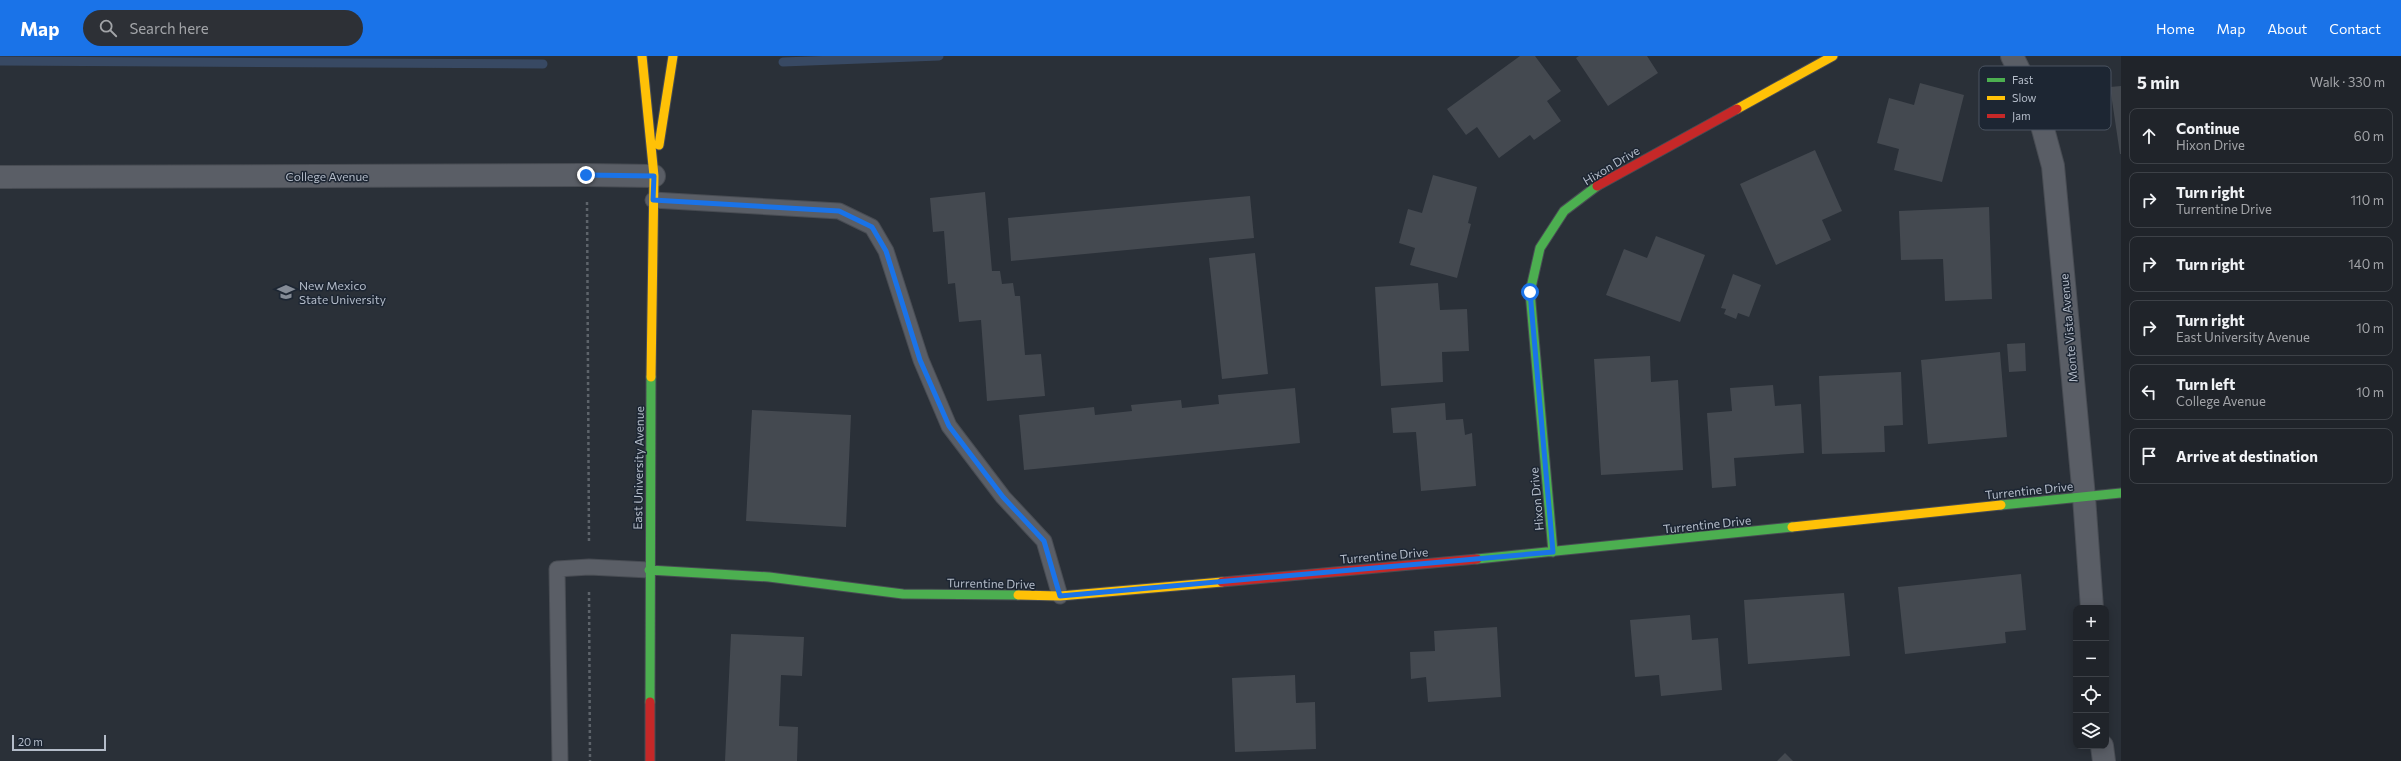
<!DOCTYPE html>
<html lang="en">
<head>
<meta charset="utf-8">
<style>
	:root { --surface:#20242a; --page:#2d3036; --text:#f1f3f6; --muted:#a2a4a8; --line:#3d4147; --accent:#1a73e8 }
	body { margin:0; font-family:Commissioner,sans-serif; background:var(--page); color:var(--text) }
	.controls { position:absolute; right:12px; bottom:12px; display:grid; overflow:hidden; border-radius:8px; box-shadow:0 2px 10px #0003 }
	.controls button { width:36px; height:36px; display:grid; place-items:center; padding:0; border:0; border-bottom:1px solid var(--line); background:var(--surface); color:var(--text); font:20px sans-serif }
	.scale { position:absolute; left:12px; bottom:10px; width:94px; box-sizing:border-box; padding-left:4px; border:2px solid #b4bcc9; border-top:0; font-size:11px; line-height:14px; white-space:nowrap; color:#b4bcc9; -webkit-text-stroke:3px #1d2633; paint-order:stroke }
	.stop { position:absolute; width:12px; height:12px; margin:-9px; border:3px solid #1a73e8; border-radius:50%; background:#fff }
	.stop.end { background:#1a73e8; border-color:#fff; box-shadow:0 1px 4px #0008 }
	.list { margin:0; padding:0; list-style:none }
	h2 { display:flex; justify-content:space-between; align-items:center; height:52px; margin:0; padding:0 16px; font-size:17px }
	h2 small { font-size:13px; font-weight:400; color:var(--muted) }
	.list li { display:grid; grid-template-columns:26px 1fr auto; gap:12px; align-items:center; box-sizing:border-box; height:56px; margin:0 8px 8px; padding:0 8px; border:1px solid var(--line); border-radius:8px }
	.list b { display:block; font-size:15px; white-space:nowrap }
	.list p { margin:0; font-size:13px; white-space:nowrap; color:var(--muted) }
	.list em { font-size:13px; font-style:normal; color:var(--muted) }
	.icon { flex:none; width:22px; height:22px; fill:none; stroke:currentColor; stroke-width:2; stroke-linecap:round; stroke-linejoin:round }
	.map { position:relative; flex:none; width:2121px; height:705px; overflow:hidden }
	header { display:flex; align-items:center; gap:24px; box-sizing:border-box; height:56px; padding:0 20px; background:var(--accent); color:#fff }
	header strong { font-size:19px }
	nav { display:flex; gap:22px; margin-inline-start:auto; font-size:14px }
	.search { width:280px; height:36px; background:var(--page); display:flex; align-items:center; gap:10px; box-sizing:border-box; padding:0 14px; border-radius:22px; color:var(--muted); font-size:15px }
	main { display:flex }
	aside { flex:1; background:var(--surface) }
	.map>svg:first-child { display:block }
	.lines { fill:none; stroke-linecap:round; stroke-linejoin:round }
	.stream { stroke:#384963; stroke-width:9 }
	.building { fill:#444950 }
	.lane-casing { stroke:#484c53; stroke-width:17 }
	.street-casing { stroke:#484c53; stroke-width:24 }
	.fast-casing { stroke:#484c53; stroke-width:11 }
	.slow-casing { stroke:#484c53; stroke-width:11 }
	.jam-casing { stroke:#484c53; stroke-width:11 }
	.path { stroke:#5d636a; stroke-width:2.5; stroke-dasharray:3 3; stroke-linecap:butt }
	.lane { stroke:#5a5e66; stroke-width:15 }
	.street { stroke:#5a5e66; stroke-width:22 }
	.fast { stroke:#4caf50; stroke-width:9 }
	.slow { stroke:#ffc107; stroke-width:9 }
	.jam { stroke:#c62828; stroke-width:9 }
	.route { stroke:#1a73e8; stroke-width:5 }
	.labels { text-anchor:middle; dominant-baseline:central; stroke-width:3; stroke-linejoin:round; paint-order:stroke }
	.street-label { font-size:12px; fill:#b4bcc9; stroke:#1d2633 }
	.poi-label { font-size:12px; fill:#b4bcc9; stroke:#1d2633; text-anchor:start }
	.key { fill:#1d2633; stroke:#4a5360; stroke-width:1 }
	.key-label { font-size:11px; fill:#b4bcc9 }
</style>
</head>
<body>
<header>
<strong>Map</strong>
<div class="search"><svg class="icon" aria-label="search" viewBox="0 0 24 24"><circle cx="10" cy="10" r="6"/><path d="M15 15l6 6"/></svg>Search here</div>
<nav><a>Home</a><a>Map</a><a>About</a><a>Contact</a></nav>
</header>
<main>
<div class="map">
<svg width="2121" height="705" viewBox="0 0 2121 705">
	<rect width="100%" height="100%" fill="#2a3038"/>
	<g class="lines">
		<path class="stream" d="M0,5l543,3
			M783,6l156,-6"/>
	</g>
	<path class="building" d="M1520,0h15l26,35 -14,10 14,20 -27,19 -4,-5 -31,23 -22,-31 -11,8 -19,-26z
		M1579,0h68l11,17 -50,33 -32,-48z
		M1920,27l44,12 -22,87 -48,-12 5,-21 -22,-6 12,-45 25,7z
		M2121,30v68h-1l-10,-67z
		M1815,94l27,61 -20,9 9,20 -55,25 -36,-81z
		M1433,119l44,12 -9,36 3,1 -14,54 -47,-13 5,-17 -16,-5 9,-34 14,4z
		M985,136l7,79h8l2,13 11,-1 2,13h5l5,59 16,-1 4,42 -58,5 -6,-81 -22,2 -4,-39 -7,1 -4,-53 -11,1 -3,-34z
		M1250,140l4,42 -243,23 -3,-43z
		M1989,151l3,92 -47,2 -2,-42 -42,1 -2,-49z
		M1656,180l49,19 -25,67 -74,-27 18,-46 23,9z
		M1255,197l13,121 -46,5 -13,-121z
		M1733,218l28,11 -12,32 -11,-4 -2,6 -12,-5 2,-5 -5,-1z
		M1438,227l2,27 27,-1 2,42 -27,1 1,30 -62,4 -6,-99z
		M2025,287l1,28 -17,1 -2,-28z
		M2000,296l7,85 -79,7 -7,-84z
		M1650,300l1,26 27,-2 5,90 -82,5 -7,-116z
		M1901,316l2,53 -19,1 1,26 -63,2 -3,-78z
		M1773,329l2,21 26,-2 3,49 -70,5 2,28 -24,2 -5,-75 25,-2 -2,-23z
		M1295,332l5,55 -276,27 -5,-55 75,-8 1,8 37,-4 -1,-6 50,-5 1,8 37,-4 -1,-9z
		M1445,347l1,17 17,-1 2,16 7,-2 4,53 -55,5 -5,-59 -23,1 -2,-25z
		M752,354l99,5 -5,112 -100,-6z
		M2021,518l5,56 -21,2 1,11 -101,11 -7,-67z
		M1844,537l6,63 -102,8 -4,-64z
		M1690,559l2,25 26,-2 4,52 -61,6 -2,-21 -24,2 -5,-57z
		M1497,571l4,70 -73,5 -2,-25 -15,2 -1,-27 25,-1 -1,-20z
		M731,578l73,3 -2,39 -21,-1 -2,51 19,1 -1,34h-72z
		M1295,619l1,28 19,-1 1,47 -81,3 -3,-74z
		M1785,697l8,8h-16z"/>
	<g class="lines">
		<g class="lane-casing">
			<path id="lane" d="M653,144l186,11 33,16 14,24 35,109 28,66 54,71 41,44 16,55
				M560,705l-3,-192 32,-2 60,3"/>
		</g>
		<g class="street-casing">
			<path id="street" d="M2012,0l25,51 16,59 31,331 8,111
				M0,121l586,-2 68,1
				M2102,690l2,15"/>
		</g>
		<g class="fast-casing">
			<path id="fast" d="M2001,449l120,-12
				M1553,496l-23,-260 10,-44 24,-37 33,-25
				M1477,503l315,-32
				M649,514l120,7 134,17 115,1
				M650,646l1,-325"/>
		</g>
		<g class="slow-casing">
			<path id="slow" d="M642,0l12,120 -3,201
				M1737,53l96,-53
				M659,89l14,-89
				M1792,471l209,-22
				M1018,539l42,1 162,-14"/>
		</g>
		<g class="jam-casing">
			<path id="jam" d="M1597,130l140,-77
				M1222,526l255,-23
				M650,646v59"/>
		</g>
		<path class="path" d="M587,146l2,341
			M589,536l1,169"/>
		<use href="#lane" class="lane"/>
		<use href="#street" class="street"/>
		<use href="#fast" class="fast"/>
		<use href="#slow" class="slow"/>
		<use href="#jam" class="jam"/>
	</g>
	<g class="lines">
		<path class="route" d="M586,119l68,1 -1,24 186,11 33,16 14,24 34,109 29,66 54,71 41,44 16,55 493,-44 -23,-260"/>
	</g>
	<defs>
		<g id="university-bare" transform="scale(1.38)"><path d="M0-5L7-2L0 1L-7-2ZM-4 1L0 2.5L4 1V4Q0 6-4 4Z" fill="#848b96" stroke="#1d2633" stroke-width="2.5" paint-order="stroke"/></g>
	</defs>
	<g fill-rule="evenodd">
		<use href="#university-bare" x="286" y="236"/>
	</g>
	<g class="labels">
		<g class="street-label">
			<text transform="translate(1611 109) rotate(-31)">Hixon Drive</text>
			<text x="327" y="120">College Avenue</text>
			<text transform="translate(2068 272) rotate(-95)">Monte Vista Avenue</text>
			<text transform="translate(638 412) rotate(-89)">East University Avenue</text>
			<text transform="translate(2029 434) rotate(-6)">Turrentine Drive</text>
			<text transform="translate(1536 443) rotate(-95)">Hixon Drive</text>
			<text transform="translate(1707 468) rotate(-6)">Turrentine Drive</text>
			<text transform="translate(1384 499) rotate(-5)">Turrentine Drive</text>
			<text transform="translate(991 527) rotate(1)">Turrentine Drive</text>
		</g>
		<g class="poi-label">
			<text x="299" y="229">New Mexico<tspan x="299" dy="14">State University</tspan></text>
		</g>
	</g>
	<rect x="1979" y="10" width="132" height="64" rx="6" class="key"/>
	<rect x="1987" y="22" width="18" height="4" fill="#4caf50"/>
	<rect x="1987" y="40" width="18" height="4" fill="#ffc107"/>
	<rect x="1987" y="58" width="18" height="4" fill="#c62828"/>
	<g class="key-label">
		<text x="2012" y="28">Fast</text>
		<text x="2012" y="46">Slow</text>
		<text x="2012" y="64">Jam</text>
	</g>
</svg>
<div class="controls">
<button>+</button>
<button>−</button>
<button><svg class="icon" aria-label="locate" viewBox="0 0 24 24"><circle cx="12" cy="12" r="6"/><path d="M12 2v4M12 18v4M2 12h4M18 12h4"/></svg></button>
<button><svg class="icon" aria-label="layers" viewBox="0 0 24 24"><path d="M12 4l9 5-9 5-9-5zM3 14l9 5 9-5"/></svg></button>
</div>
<div class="scale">20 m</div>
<div class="stop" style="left:1530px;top:236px"></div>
<div class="stop end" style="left:586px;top:119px"></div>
</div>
<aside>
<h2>5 min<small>Walk · 330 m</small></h2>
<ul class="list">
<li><svg class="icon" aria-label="ahead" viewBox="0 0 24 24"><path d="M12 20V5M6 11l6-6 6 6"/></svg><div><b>Continue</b><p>Hixon Drive</p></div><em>60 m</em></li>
<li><svg class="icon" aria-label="right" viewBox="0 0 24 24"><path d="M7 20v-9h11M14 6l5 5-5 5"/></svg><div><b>Turn right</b><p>Turrentine Drive</p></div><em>110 m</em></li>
<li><svg class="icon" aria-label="right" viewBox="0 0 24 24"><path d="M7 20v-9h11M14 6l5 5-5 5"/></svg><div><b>Turn right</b></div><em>140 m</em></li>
<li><svg class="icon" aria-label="right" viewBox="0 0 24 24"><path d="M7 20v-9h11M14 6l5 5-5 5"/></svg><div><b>Turn right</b><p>East University Avenue</p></div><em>10 m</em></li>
<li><svg class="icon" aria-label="left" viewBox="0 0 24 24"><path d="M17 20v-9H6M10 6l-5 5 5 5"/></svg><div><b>Turn left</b><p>College Avenue</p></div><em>10 m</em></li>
<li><svg class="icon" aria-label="arrive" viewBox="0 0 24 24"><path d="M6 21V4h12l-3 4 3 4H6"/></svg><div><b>Arrive at destination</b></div></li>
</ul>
</aside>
</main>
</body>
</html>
